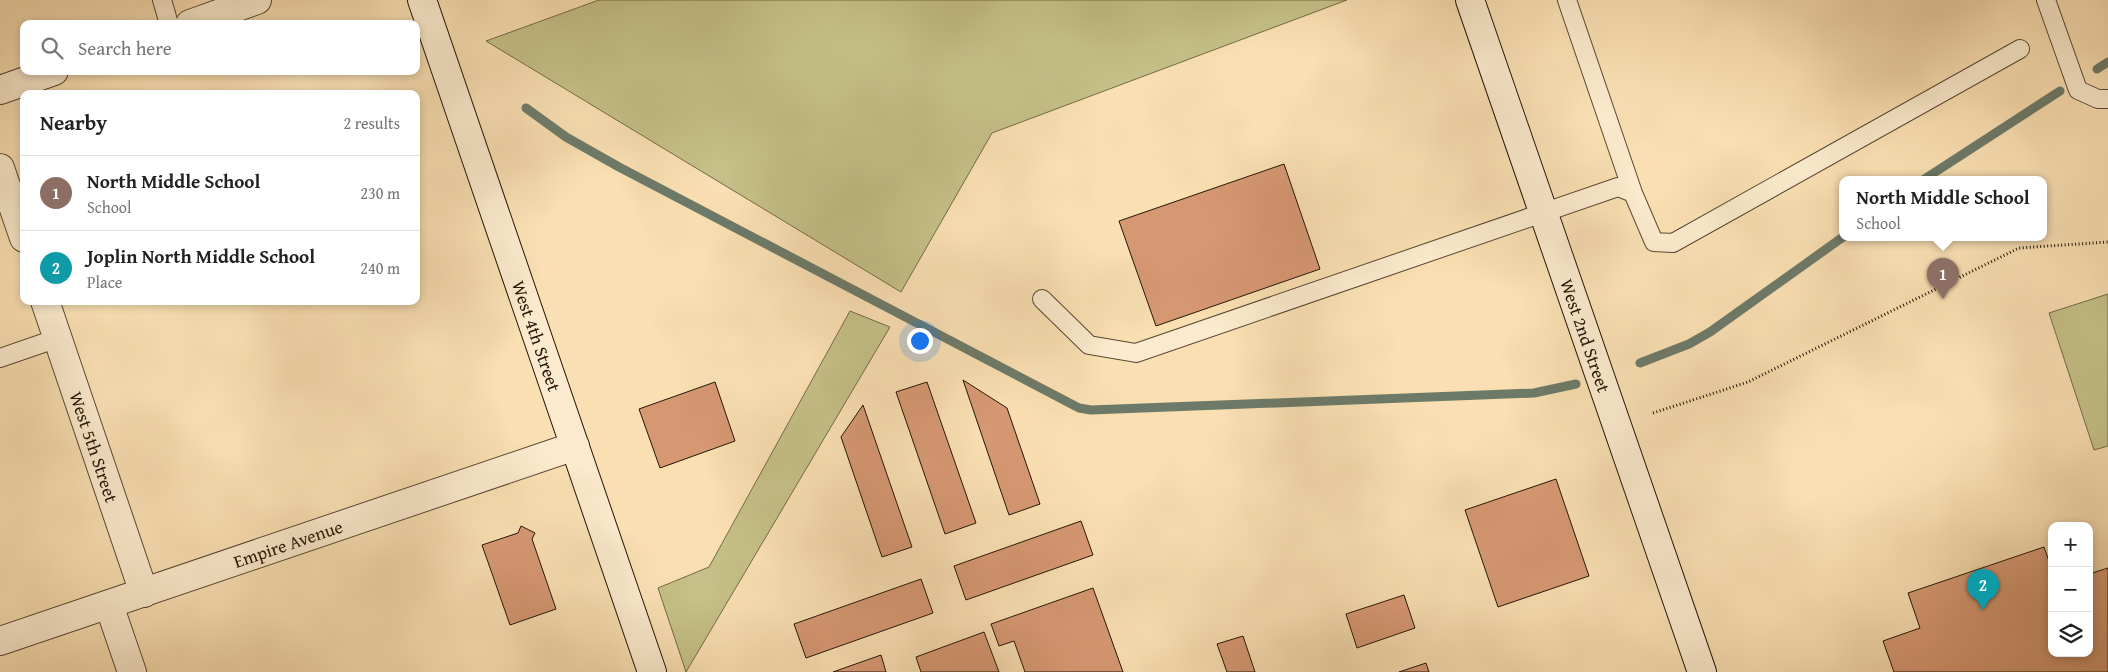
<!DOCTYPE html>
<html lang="en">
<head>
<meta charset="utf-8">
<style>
	:root { --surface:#fff; --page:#f2f2f2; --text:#222; --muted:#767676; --line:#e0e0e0; --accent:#0b8043 }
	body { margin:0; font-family:"Gentium Book Plus",serif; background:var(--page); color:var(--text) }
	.controls { position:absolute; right:15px; bottom:15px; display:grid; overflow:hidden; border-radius:10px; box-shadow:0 2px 8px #0003 }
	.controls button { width:45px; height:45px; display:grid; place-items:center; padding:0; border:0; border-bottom:1px solid var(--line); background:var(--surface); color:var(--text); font:25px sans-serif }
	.you { position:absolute; left:919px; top:340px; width:18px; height:18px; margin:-12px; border:4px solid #fff; border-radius:50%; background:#1a73e8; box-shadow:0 0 0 8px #1a73e833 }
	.badge { display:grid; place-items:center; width:32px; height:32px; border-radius:50%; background:var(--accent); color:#fff; font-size:16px; font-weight:700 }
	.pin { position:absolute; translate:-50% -41px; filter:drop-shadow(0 1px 2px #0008) }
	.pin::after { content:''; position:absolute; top:26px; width:18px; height:15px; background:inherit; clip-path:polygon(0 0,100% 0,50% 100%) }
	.popup { position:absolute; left:1839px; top:176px; width:208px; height:65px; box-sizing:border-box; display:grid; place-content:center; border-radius:10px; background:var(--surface); filter:drop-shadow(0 1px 4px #0005); font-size:16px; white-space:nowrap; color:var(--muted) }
	.popup b { font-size:19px; color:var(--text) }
	.popup::after { content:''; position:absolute; left:50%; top:100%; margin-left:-10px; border:10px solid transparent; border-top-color:var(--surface) }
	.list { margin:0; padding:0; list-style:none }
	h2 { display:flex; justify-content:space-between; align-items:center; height:65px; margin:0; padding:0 20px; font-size:21px }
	h2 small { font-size:16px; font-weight:400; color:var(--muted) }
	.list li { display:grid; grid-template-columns:32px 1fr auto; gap:15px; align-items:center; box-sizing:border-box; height:75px; padding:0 20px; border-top:1px solid var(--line) }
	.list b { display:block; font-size:19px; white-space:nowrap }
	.list p { margin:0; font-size:16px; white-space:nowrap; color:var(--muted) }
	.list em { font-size:16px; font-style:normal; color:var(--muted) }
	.icon { flex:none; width:28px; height:28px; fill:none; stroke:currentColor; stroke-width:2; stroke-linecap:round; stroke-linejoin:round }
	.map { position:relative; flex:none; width:2108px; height:672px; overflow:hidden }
	.search { position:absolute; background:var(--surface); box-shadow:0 2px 8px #0003; left:20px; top:20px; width:400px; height:55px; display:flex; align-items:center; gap:12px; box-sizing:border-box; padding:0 18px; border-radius:10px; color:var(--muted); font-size:19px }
	.panel { position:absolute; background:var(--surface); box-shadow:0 2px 8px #0003; left:20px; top:90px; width:400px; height:215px; border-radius:10px }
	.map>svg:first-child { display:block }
	.green { fill:#c5c087; stroke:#746a47 }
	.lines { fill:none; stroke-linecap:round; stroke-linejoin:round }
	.stream { stroke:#6d7a69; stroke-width:9 }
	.building { fill:#d69873; stroke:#241507 }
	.lane-casing { stroke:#594832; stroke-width:20 }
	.street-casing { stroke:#594832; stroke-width:30 }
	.secondary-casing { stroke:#241507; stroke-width:30 }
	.path { stroke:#241507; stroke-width:3; stroke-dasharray:1 2.5; stroke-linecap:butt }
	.lane { stroke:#fbeacd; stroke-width:18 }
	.street { stroke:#fbeacd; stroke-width:28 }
	.secondary { stroke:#fbeacd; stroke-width:28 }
	.labels { text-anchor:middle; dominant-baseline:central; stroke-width:4; stroke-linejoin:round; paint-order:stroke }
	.street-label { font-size:18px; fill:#241507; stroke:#fbeacd }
</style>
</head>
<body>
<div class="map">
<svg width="2108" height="672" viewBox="0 0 2108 672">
	<rect width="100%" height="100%" fill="#f9dfb2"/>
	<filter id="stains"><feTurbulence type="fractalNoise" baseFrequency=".004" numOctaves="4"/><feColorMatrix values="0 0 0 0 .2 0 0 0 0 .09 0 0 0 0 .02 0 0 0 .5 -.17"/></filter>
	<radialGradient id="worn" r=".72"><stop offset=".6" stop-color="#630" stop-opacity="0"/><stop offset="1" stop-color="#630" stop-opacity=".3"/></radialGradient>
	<path class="green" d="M599,0h748l-355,133 -91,159 -415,-251z
		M2108,294v152l-14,4 -45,-137z
		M850,311l40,16 -204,345 -28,-84 51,-21z"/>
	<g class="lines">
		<path class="stream" d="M2097,69l11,-7
			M526,108l40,29 53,30 460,241 12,2 443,-17 42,-9
			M1923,180l137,-89
			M1640,363l49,-19 21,-12 133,-95"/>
	</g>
	<path class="building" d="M1284,164l36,105 -164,57 -37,-105z
		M963,380l44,28 33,96 -31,11z
		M715,382l20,59 -75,27 -21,-59z
		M927,382l49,141 -31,11 -49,-142z
		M863,405l49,142 -30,10 -41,-120z
		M1556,479l33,97 -91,31 -33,-97z
		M1081,521l12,34 -127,45 -12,-34z
		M521,526l14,7 -3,6 24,70 -46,16 -28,-80 36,-12z
		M2044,547l8,23v83h37v-79l19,-6v104h-214l-11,-31 37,-13 -12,-35z
		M921,579l12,34 -127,45 -12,-34z
		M1093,588l30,84h-98l-11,-31 -15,5 -8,-22z
		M1404,595l11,33 -58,20 -11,-34z
		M984,632l15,40h-78l-5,-15z
		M1243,636l12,36h-28l-10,-28z
		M881,655l5,17h-53z
		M1426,663l3,9h-30z"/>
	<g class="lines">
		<g class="lane-casing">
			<path id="lane" d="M162,0l7,24
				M1567,0l66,193
				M2046,0l32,90 20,9h10
				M1042,299l47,46 47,8 482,-166 15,6 21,49 19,1 347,-194
				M0,358l58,-20"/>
		</g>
		<g class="street-casing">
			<g id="street">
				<path d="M190,24l67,-24"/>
				<path d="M0,90l54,-19"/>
				<path d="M0,168l24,70"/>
				<path id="s1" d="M45,301l99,292"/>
				<path d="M109,605l23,67"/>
				<path id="s2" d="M0,641l575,-195"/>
			</g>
		</g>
		<g class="secondary-casing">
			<g id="secondary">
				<path id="s3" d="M422,0l230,672"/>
				<path id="s4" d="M1470,0l232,672"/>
			</g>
		</g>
		<path class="path" d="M1653,413l95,-31 271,-134 89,-6"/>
		<use href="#lane" class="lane"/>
		<use href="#street" class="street"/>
		<use href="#secondary" class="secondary"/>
	</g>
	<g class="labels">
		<g class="street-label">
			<text stroke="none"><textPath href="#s3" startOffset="355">West 4th Street</textPath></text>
			<text stroke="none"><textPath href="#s4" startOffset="355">West 2nd Street</textPath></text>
			<text stroke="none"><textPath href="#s1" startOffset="154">West 5th Street</textPath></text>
			<text stroke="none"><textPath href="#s2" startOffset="304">Empire Avenue</textPath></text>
		</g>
	</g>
	<rect width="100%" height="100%" filter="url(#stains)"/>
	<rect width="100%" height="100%" fill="url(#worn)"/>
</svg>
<div class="controls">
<button>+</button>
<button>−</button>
<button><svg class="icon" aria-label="layers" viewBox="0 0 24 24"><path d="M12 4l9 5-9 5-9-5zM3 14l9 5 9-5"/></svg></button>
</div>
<div class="you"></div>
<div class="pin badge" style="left:1943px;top:299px;background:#8d6e63">1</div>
<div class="popup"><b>North Middle School</b>School</div>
<div class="pin badge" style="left:1983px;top:610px;background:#0f9aa8">2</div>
<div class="search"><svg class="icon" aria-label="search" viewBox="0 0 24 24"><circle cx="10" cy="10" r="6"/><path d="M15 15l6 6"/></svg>Search here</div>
<section class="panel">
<h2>Nearby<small>2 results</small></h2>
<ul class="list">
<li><span class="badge" style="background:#8d6e63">1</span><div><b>North Middle School</b><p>School</p></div><em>230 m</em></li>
<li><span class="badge" style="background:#0f9aa8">2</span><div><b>Joplin North Middle School</b><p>Place</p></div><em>240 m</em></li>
</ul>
</section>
</div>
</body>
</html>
